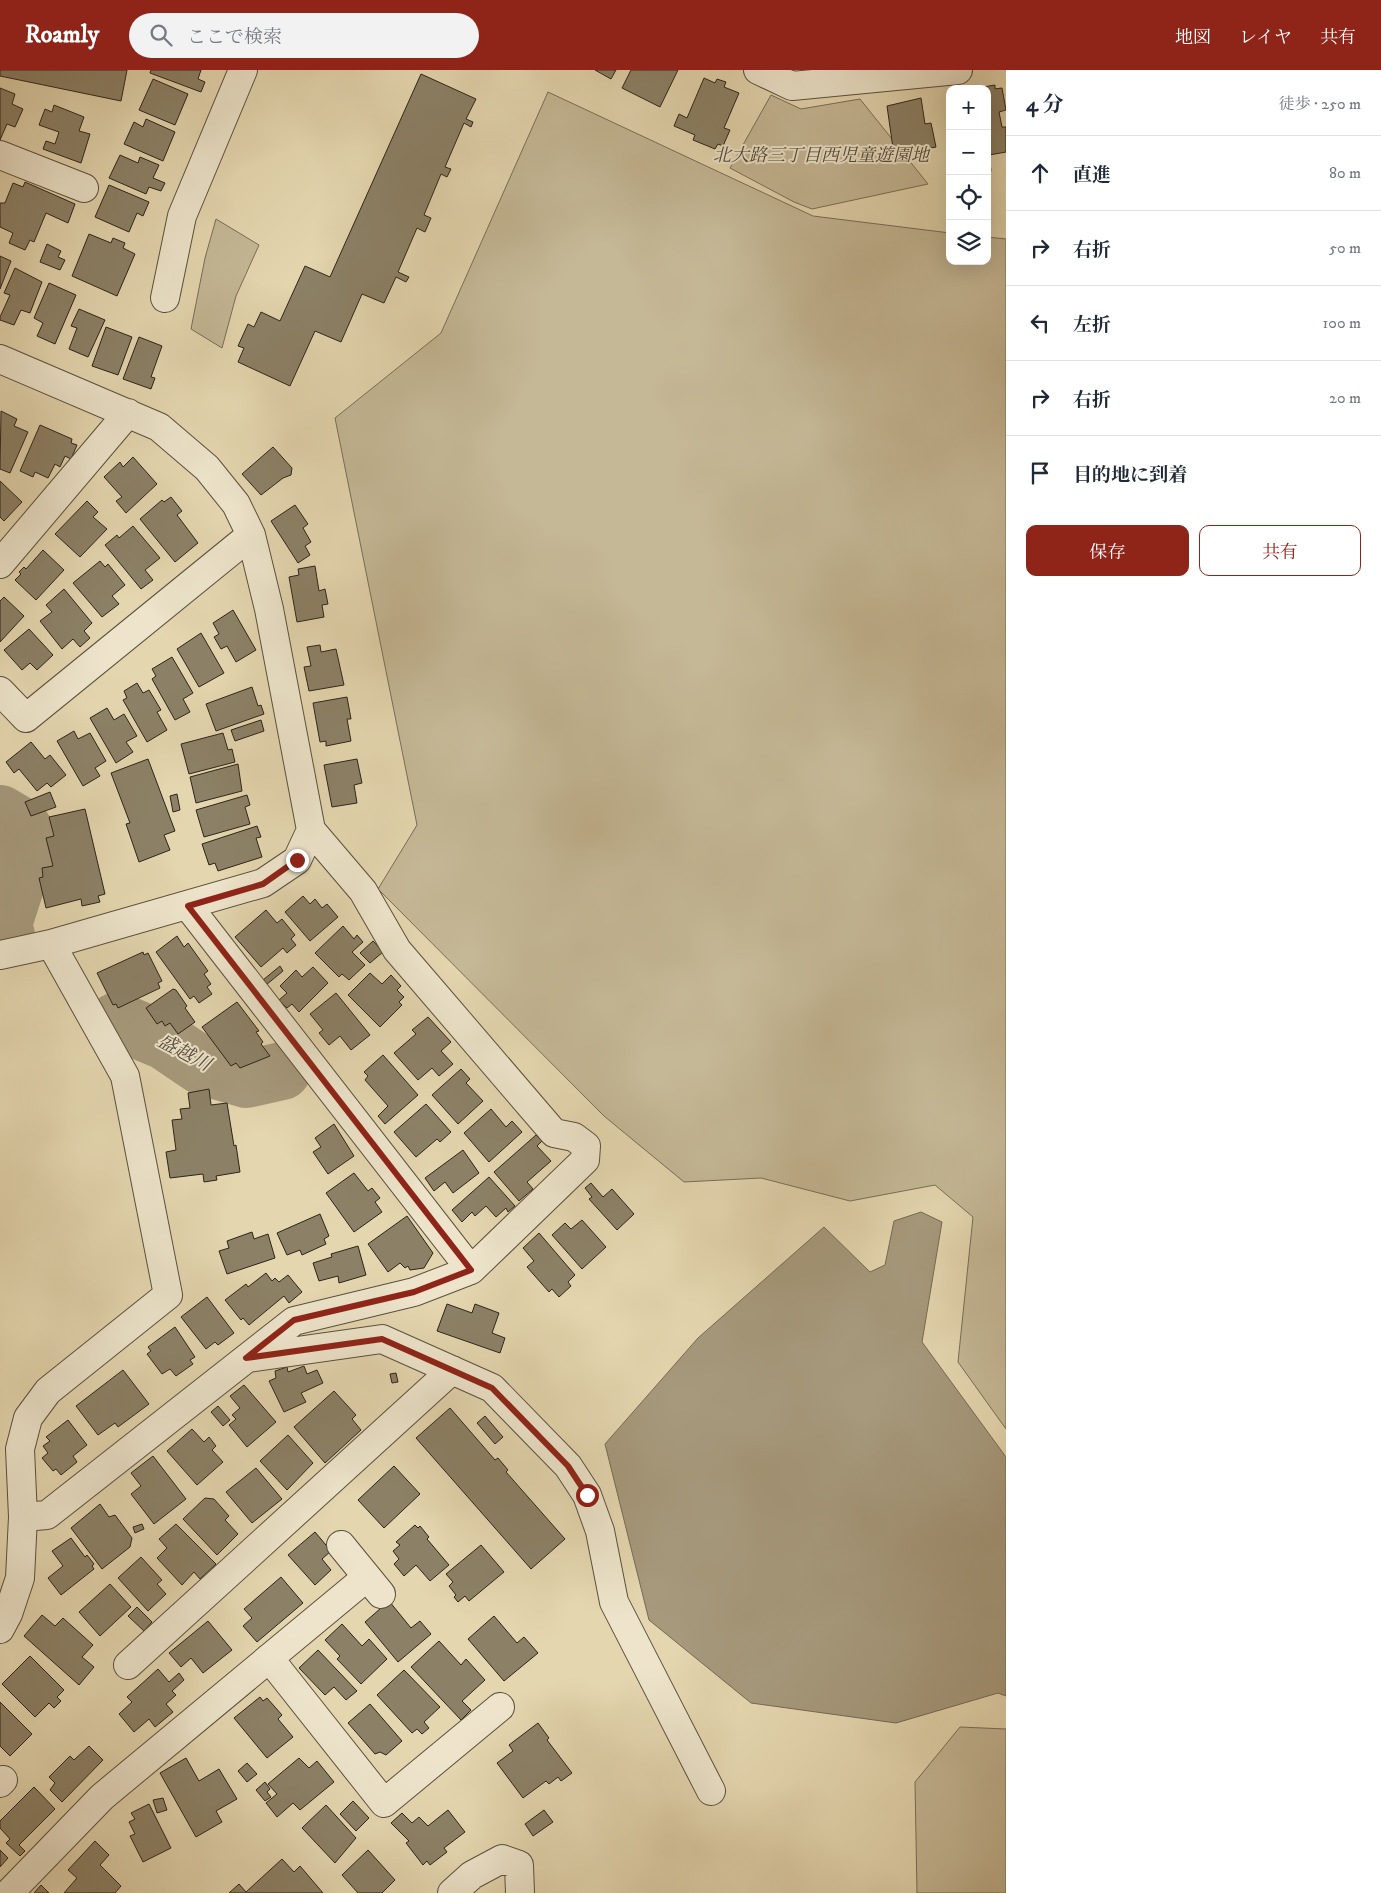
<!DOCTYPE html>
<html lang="ja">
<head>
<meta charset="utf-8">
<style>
	:root { --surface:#fff; --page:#f2f2f3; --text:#1f2937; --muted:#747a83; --line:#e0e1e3; --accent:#8f2418 }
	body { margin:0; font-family:"IM FELL DW Pica","Noto Serif JP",serif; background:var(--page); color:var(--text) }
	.controls { position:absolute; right:15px; top:15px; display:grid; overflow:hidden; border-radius:10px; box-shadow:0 5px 20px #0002 }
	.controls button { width:45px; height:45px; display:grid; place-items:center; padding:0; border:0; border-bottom:1px solid var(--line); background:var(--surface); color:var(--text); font:25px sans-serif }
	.stop { position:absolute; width:15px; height:15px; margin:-11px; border:4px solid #8f2418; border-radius:50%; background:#fff }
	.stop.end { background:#8f2418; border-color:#fff; box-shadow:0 1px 5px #0008 }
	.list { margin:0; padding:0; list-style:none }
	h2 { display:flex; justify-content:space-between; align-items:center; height:65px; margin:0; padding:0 20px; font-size:21px }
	h2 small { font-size:16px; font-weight:400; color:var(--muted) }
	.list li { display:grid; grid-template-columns:32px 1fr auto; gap:15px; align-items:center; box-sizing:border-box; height:75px; padding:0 20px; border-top:1px solid var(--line) }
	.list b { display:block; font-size:19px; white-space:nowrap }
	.list em { font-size:16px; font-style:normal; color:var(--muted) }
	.actions { display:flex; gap:10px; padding:15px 20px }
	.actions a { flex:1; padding:11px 0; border:1px solid var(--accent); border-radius:10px; text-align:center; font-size:18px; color:var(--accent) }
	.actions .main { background:var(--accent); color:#fff }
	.icon { flex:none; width:28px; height:28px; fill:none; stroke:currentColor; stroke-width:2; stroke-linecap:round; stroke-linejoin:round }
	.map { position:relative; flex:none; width:1006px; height:1823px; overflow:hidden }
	header { display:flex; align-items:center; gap:30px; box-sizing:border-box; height:70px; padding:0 25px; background:var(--accent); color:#fff }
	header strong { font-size:24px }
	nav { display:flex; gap:28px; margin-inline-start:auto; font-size:18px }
	.search { width:350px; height:45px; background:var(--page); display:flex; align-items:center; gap:12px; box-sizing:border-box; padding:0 18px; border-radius:28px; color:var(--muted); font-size:19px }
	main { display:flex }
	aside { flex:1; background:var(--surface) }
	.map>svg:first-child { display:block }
	.green { fill:#c5b896; stroke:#796e58 }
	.water { fill:#a6997c; stroke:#766a54 }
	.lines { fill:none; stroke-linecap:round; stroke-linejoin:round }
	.river { stroke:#a6997c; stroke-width:58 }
	.building { fill:#8c8167; stroke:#2d2419 }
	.street-casing { stroke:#5b503e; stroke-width:30 }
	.street { stroke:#ede4cb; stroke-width:28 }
	.route { stroke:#8f2418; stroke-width:6 }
	.labels { text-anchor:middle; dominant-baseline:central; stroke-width:4; stroke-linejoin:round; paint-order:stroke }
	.park-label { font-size:18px; font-style:italic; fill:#534938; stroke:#ede4cb }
	.water-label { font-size:19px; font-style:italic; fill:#574d3c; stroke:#ede4cb }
</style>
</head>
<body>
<header>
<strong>Roamly</strong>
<div class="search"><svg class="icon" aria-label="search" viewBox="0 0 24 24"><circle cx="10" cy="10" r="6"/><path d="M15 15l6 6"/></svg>ここで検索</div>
<nav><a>地図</a><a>レイヤ</a><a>共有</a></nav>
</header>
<main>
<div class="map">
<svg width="1006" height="1823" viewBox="0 0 1006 1823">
	<rect width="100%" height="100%" fill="#e4d6af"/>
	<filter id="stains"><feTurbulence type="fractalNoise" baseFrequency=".004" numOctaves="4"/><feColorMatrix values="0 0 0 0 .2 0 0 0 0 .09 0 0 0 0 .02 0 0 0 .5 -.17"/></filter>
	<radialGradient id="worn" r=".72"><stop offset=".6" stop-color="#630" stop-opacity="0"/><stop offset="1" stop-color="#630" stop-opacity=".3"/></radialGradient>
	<path class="green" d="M548,22l265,124 137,17v28h37v-24l19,2v1190l-48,-67 15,-145 -38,-32 -85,16 -89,-23 -77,4 -80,-66 -226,-227 39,-64 -82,-407 106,-85z
		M771,25l30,14 59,-10 68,85 -116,25 -18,-7 -64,-34z
		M216,149l43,26 -23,51 -14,52 -31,-19 14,-71z
		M960,1657l46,2v164h-89l-2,-111z"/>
	<path class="water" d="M921,1142l21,10 -20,120 84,115v239l-8,-3 -102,30 -145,-20 -102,-83 -44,-176 93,-106 126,-111 46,45 15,-7 9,-44z"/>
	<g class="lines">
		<path class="river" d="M0,744l22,13 6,10 -1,13 -26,80 5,5
			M117,951l48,20 37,25 44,13 36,-8"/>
	</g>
	<path class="building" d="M0,0h127l-6,31 -121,-25z
		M151,0h50l-3,9 7,3 -4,10 -51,-19z
		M595,0h21l-5,9z
		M631,0h47l-18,37 -38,-19z
		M421,4l55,25 -10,20 7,3 -2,5 -7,-4 -19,44 6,2 -4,8 -6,-3 -17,41 7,3 -6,14 -8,-4 -19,44 11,5 -3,5 -10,-5 -12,26 -22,-9 -21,48 -26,-11 -25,55 -52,-24 6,-14 -6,-2 10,-22 6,3 7,-15 19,9 25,-55 25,11z
		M704,8l11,5 2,-4 9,3 -2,5 15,6 -15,35 6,2 -7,16 -5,-2 -3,5 -22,-9 2,-5 -21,-9 5,-12 8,4z
		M153,9l35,15 -13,31 -36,-15z
		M995,15v4l7,-1 4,22 -7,2 3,15h4v25l-17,3 2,16 -4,1v-83h-16z
		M0,18l15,6 -3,10 11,5 -8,18 -8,-3 -7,16z
		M921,28l4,26 6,-1 5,24 -42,8 -7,-49z
		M54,35l30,12 -5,14 11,3 -9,29 -38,-14 3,-8 9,3 4,-12 -20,-7 6,-16 7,3z
		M146,49l29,13 -12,29 -39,-17 10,-22 9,5z
		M120,85l18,8 2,-6 19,8 -6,13 12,5 -4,8 -12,-4 -3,7 -37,-16z
		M25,112l50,22 -7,19 -22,-10 -12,29 -4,-2 -5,10 -16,-7 4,-10 -13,-6v-24h5l8,-20 10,4z
		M109,115l40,17 -6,14 -6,-3 -8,19 -34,-15z
		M89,164l22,9 2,-5 12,5 -2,5 12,6 -18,42 -45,-20z
		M47,174l14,7 -3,6 7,3 -5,10 -20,-8z
		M0,186l11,5 -11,28z
		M15,198l27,14 -12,31 -9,-3 -7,15 -14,-5v-3l10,-22 -6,-2z
		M49,213l27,12 -21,49 -18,-8 6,-13 -9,-5z
		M79,239l26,11 -17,37 -19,-8 8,-21 -6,-2z
		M106,257l26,10 -14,38 -26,-9z
		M139,267l23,9 -11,31 4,1 -4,11 -28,-10z
		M1,341l16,8 -3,7 14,6 -18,41 -10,-4z
		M40,355l32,14 -1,4 6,2 -6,14 -6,-3 -5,11 -5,-3 -7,14 -13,-6 -2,5 -13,-6z
		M273,377l19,21 -1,7 -8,3 -22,17 -19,-21z
		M133,387l24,27 -31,29 -10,-12 6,-4 -18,-20 16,-15 3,5z
		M0,411l22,21 -18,19 -4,-4z
		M171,427l11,14 -5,4 21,28 -23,19 -35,-43 22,-19 2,2z
		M87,431l11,11 -5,5 14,12 -27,28 -25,-23z
		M295,435l13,19 -5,4 8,14 -6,4 5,9 -12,8 -27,-42z
		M133,456l27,32 -15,12 8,10 -12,9 -36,-44 12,-10 2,3z
		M43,480l21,20 -28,30 -21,-20 6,-6 -2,-2 5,-5 2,2z
		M100,491l5,6 3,-3 17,21 -13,11 7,8 -17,13 -29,-34z
		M315,496l4,25 6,-2 3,15 -6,1 2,12 -27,5 -8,-45 10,-2 -1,-6z
		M64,519l28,34 -8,8 6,7 -10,9 -7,-8 -11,10 -22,-28 12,-9 -6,-7z
		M4,527l20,19 -24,26v-41z
		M233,540l23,40 -20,12 -9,-16 -6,3 -7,-12 5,-3 -6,-11z
		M29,559l24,26 -16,15 -7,-7 -8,7 -18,-20z
		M201,563l23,40 -25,14 -22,-38z
		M320,575l1,7 15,-3 8,36 -35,6 -5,-24 7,-1 -4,-19z
		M172,587l21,36 -10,6 7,13 -15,8 -23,-41 4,-3 -4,-7z
		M137,613l6,10 6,-3 12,20 -4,2 10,18 -20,12 -24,-42 4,-2 -3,-7z
		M252,617l6,19 3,-1 3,9 -48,17 -10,-27z
		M347,627l4,22h-4l4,22 -25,5v-5l-6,1 -7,-39z
		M107,638l7,12 10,-6 13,22 -11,6 7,10 -17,11 -26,-45z
		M261,650l3,11 -29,10 -4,-11z
		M74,661l4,8 12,-6 16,28 -11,7 5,8 -17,10 -26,-45z
		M223,663l5,17 4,-1 3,13 -46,12 -8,-30z
		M31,672l14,17 5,-4 16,20 -15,12 -4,-4 -10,8 -18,-22 -5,4 -8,-11z
		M148,689l27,72 -11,4 6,15 -31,12 -13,-38 4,-1 -19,-50z
		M357,689l5,24 -8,2 3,18 -25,4 -8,-42z
		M238,694l4,27 -46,12 -6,-26z
		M50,722l6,15 -25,9 -6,-14z
		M177,724l3,16 -7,2 -3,-16z
		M247,725l3,10 -5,2 5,17 -46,13 -8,-27z
		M85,739l20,85 -7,2 2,6 -18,4 -1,-7 -35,9 -7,-30 4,-1 -1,-9 11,-2 -7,-28 8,-2 -5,-19z
		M257,756l4,11 -5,1 6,19 -44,14 -3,-8 -6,2 -7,-21z
		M303,826l7,8 5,-5 7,9 5,-4 11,13 -28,24 -25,-29z
		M266,840l11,13 5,-4 13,16 -4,4 5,6 -9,8 -4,-5 -22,19 -26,-30z
		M343,856l11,13 3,-4 6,7 -11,10 13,13 -16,15 -7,-6 -3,3 -24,-24z
		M177,866l7,11 4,-4 20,28 -4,3 7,10 -4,3 5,7 -13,9 -5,-7 -4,3 -34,-47z
		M373,871l10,11 -13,11 -10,-10z
		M143,882l1,3 4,-2 14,28 -4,2 2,5 -42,20 -2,-4 -3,1 -16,-32z
		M280,896l3,5 -17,14 -3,-5z
		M313,897l15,16 -29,29 -7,-8 -5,4 -8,-8 8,-7 -7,-7 16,-16 6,7z
		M370,903l12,11 9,-9 10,11 -4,4 7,7 -5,5 3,3 -22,22 -32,-32z
		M173,919l3,1 11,16 -2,2 10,14 -17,12 -8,-11 -5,3 -3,-5 -5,3 -11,-16z
		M336,923l34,42 -19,15 -11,-14 -11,9 -10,-12 4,-3 -13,-16z
		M237,932l22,29 -3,1 7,10 -2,2 9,12 -30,12 -4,-5 -5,3 -29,-39z
		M428,947l23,25 -10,9 12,13 -14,12 -7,-8 -14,12 -24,-27 22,-19 -4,-4z
		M383,985l35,40 -33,29 -7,-8 10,-10 -23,-26 3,-4 -4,-4z
		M461,999l9,10 -4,4 17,18 -25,23 -26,-29z
		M209,1019l2,16 16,-2 7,43 2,-1 4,27 -24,4 1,4 -13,2 -1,-8 -33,4 -4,-26 10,-2 -4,-30 10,-1 -2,-10 10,-1 -2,-15z
		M426,1034l25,28 -11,10 -3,-3 -21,18 -22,-25z
		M491,1039l15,18 6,-6 10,11 -33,30 -25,-29z
		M334,1054l20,32 -26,18 -15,-22 8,-5 -6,-9z
		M536,1065l6,6 -5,5 14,15 -24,21 6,7 -14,12 -25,-29z
		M463,1080l16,23 -26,20 -8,-11 -11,9 -9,-13z
		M354,1103l14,18 4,-3 8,10 -5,4 7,10 -28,20 -28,-39z
		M489,1107l26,29 -7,6 -2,-4 -10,9 -10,-11 -11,10 -3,-4 -10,10 -10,-12z
		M591,1113l12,14 9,-8 22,25 -17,16 -28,-31 3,-2 -7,-9z
		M320,1144l9,22 -5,3 2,5 -24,11 -2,-5 -13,5 -10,-22z
		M407,1146l26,37 -9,15 -14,2 -2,-4 -3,2 -5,-5 -12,9 -20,-28z
		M582,1150l24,27 -24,22 -30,-34 13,-12 6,6z
		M252,1162l2,7 14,-5 7,24 -48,16 -8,-23 10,-3 -2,-7z
		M539,1163l36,42 -7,7 3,4 -12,11 -7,-8 -3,3 -22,-25 7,-6 -11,-13z
		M358,1176l8,29 -27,8 -1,-7 -19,5 -6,-18 19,-6 -1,-3z
		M266,1203l6,8 3,-3 4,4 9,-7 14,17 -13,11 -5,-7 -35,29 -6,-7 -2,2 -16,-20 21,-16 2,3z
		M207,1227l27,36 -16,12 -3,-3 -9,7 -25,-32z
		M447,1234l25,9 3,-9 24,9 -7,20 13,5 -5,15 -63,-22z
		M175,1257l20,30 -5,3 3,4 -17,12 -6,-7 -8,5 -15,-20 4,-3 -3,-4z
		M304,1296l3,8 10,-4 6,13 -22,10 5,9 -22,10 -15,-31 7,-3 -1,-7 12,-4 1,5z
		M123,1300l26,34 -31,23 -3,-4 -17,12 -22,-29z
		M396,1303l2,9 -6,1 -2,-9z
		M244,1315l32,37 -29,25 -18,-22 7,-6 -4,-4 8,-7 -10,-12z
		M334,1321l22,24 -4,4 9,11 -36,33 -31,-36z
		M218,1336l12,14 -7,6 -12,-14z
		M450,1338l45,52 3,-2 10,12 -2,2 59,67 -34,30 -115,-131z
		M485,1346l18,21 -8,7 -18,-21z
		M68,1350l19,25 -14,11 4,6 -16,13 -5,-6 -3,2 -11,-13 6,-5 -5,-7 7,-5 -4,-4z
		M192,1359l12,13 5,-5 7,9 -4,4 11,12 -26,23 -30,-34z
		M288,1365l25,28 -26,27 -27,-29z
		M153,1386l33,43 -32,25 -23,-30 10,-8 -10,-13z
		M394,1396l26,28 -36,34 -26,-28z
		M256,1398l26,31 -30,24 -26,-31z
		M205,1428l9,1 15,17 -4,4 13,14 -21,21 -34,-36z
		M100,1434l9,13 6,-2 17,23 -2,9 -28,22 -31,-41z
		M142,1454l2,5 -9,4 -2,-6z
		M176,1454l40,40 -16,15 -6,-7 -12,13 -25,-27 10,-10 -8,-9z
		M415,1455l3,3 2,-2 9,11 -2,2 22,26 -19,16 -14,-16 -12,11 -10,-12 5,-5 -6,-8 7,-6 -4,-3z
		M315,1462l16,19 -9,8 9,11 -16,15 -27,-30z
		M71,1468l14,19 2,-2 7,9 -2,2 2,3 -33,26 -13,-17 15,-12 -11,-15z
		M481,1475l23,27 -35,29 -4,-5 -7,6 -4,-5 2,-2 -7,-9 4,-4 -7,-8z
		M141,1487l21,23 -5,4 9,10 -18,17 -30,-33z
		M281,1507l22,26 -46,39 -14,-16 9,-8 -8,-9z
		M110,1514l21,23 -31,29 -21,-24z
		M389,1531l22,27 9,-7 11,13 -33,28 -33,-40z
		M137,1537l15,15 -8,9 -16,-15z
		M42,1545l13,11 8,-8 30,27 -11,12 12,10 -15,18 -55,-49z
		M494,1546l23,27 7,-6 14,16 -34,28 -36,-42z
		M208,1551l24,29 -29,23 -12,-15 -10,9 -12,-14z
		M342,1554l20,22 7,-7 18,20 -26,25 -24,-25 3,-3 -15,-16z
		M439,1571l22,24 5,-6 19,21 -23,21 9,9 -10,10 -50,-53z
		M318,1580l39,41 -11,9 -12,-13 -9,8 -26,-27z
		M30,1586l34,34 -7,7 4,4 -7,7 -5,-5 -14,14 -33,-33z
		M158,1599l11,13 10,-9 5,7 -12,11 4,4 -10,9 7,8 -18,15 -6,-8 -15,13 -15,-18 13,-12 -5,-5z
		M404,1600l36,37 -16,15 5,6 -7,6 -5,-5 -5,4 -35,-38z
		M260,1627l3,4 4,-3 15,17 -4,4 15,18 -26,21 -33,-40z
		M0,1632l32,32 -22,22 -10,-10z
		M370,1634l32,37 -16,14 -6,-3 -5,2 -27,-31z
		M538,1653l11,15 -2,2 25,33 -11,8 -3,-4 -9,7 -3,-3 -23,17 -26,-35 16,-12 -4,-6z
		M89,1676l14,14 -41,42 -12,-12 5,-7 -6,-6 21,-21 4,4z
		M186,1688l13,23 20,-12 18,30 -21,12 6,11 -26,15 -36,-64z
		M299,1688l10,10 8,-7 17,21 -34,28 -7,-7 -16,14 -11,-14 11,-9 -9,-10z
		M247,1693l10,11 -10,8 -9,-11z
		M265,1712l5,7 -3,3 4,5 -6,4 -9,-11z
		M34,1717l21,22 -36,36 6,6 -5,5 -14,-13 4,-4 -10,-11v-7z
		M163,1728l4,12 -10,3 -4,-13z
		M353,1731l16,17 -13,13 -16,-17z
		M149,1734l22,44 -28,14 -13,-26 5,-2 -6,-12 6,-3 -4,-6z
		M326,1735l30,33 -21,25 -33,-35z
		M448,1740l17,22 -21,16 3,4 -17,13 -3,-4 -4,4 -17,-22 3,-2 -18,-18 11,-10 10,10 7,-6 9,9z
		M544,1740l9,12 -20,14 -8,-12z
		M95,1771l14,14 -9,10 21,21 -6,7h-51l13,-15 -9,-8z
		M0,1780l8,8 -8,9z
		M368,1780l27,30 -13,13h-24l-16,-18z
		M282,1789l12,13 6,-6 23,27h-94l10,-9 7,8z
		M41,1815l8,8h-15z"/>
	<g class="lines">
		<g class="street-casing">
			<path id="street" d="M758,0l34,16 166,-16
				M0,85l84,33
				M165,228l17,-82 61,-146
				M0,289l159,68 48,41 29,36 15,31 18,74 42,221 -14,30 -34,23 -212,61 -51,11
				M0,494l128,-151
				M0,621l26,27 225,-183
				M188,836l283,364
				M248,1288l134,-19 110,49 76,78 19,29 13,36 14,71 97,189
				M23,1447l24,-2 247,-194 120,-29 57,-22 114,-110 1,-14 -12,-9 -20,-4 -157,-183 -34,-59 -52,-61
				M341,1475l40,49
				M0,1559l8,-15 12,-36 3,-61 -3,-68 8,-31 20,-27 120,-96 -43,-219 -74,-132
				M269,1588l115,145 116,-96
				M128,1595l324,-295
				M0,1713l3,-3
				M9,1823l93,-96 265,-220
				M452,1823l20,-18 30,-16 17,6 1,28"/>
		</g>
		<use href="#street" class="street"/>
	</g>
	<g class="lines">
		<path class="route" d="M297,790l-34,24 -75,22 283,364 -57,22 -120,28 -48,38 136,-19 110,49 76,78 19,29"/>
	</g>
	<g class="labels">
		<g class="park-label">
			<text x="821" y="86">北大路三丁目西児童遊園地</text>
		</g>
		<g class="water-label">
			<text transform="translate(184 983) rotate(28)">盛越川</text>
		</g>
	</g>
	<rect width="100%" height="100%" filter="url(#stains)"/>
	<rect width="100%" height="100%" fill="url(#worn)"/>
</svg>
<div class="controls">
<button>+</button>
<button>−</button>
<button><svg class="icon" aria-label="locate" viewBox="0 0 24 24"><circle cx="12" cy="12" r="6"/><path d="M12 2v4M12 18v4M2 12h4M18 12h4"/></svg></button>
<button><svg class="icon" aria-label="layers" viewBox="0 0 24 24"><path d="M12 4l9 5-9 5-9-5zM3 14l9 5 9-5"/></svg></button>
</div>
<div class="stop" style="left:587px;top:1425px"></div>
<div class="stop end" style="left:297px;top:790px"></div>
</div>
<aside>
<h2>4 分<small>徒歩 · 250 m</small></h2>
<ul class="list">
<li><svg class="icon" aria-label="ahead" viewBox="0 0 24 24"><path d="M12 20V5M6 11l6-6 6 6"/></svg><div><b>直進</b></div><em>80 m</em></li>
<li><svg class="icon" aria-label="right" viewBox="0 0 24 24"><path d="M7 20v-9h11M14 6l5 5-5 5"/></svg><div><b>右折</b></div><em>50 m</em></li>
<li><svg class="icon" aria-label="left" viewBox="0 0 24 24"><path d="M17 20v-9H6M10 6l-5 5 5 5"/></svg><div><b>左折</b></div><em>100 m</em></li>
<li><svg class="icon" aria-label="right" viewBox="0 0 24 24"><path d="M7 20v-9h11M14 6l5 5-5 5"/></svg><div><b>右折</b></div><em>20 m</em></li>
<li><svg class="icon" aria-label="arrive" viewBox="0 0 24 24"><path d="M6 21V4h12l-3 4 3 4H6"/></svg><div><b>目的地に到着</b></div></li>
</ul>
<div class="actions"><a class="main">保存</a><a>共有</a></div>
</aside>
</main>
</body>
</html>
